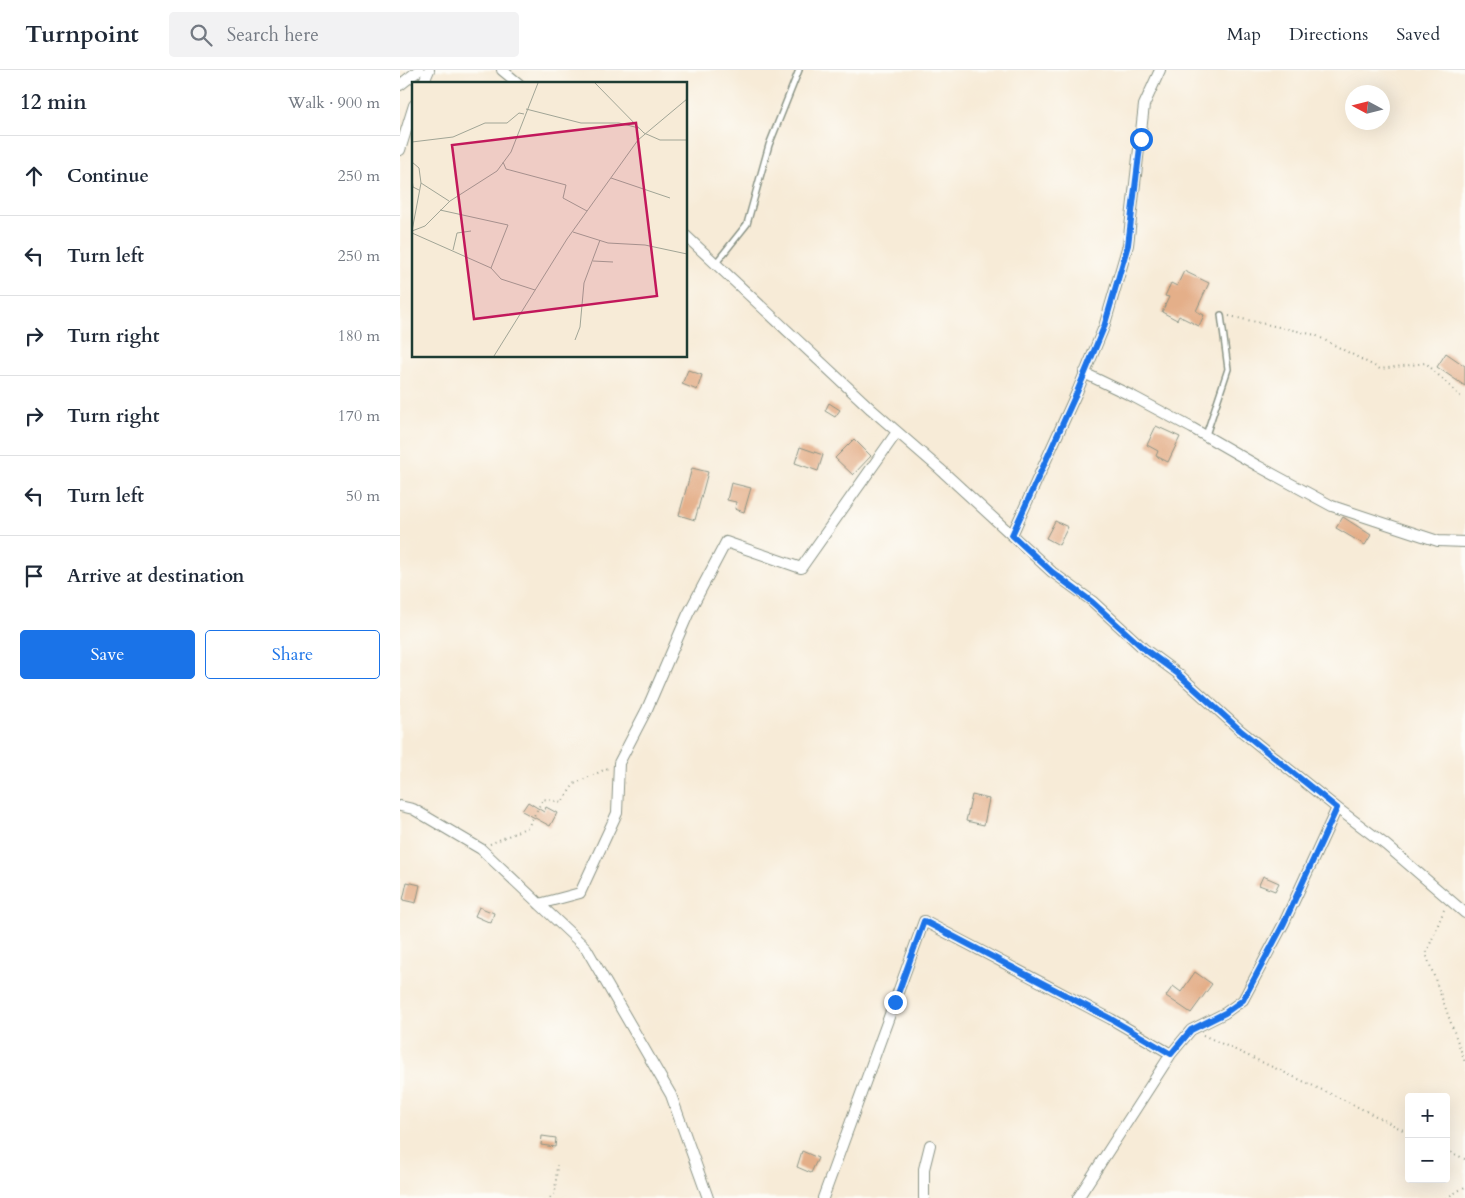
<!DOCTYPE html>
<html lang="en">
<head>
<meta charset="utf-8">
<style>
	:root { --surface:#fff; --page:#f2f2f3; --text:#1f2937; --muted:#747a83; --line:#e0e1e3; --accent:#1a73e8 }
	body { margin:0; font-family:Cardo,serif; background:var(--page); color:var(--text) }
	.controls { position:absolute; right:15px; bottom:15px; display:grid; overflow:hidden; border-radius:5px; box-shadow:0 5px 20px #0002 }
	.controls button { width:45px; height:45px; display:grid; place-items:center; padding:0; border:0; border-bottom:1px solid var(--line); background:var(--surface); color:var(--text); font:25px sans-serif }
	.compass { position:absolute; left:945px; top:15px; width:45px; height:45px; border-radius:50%; background:var(--surface); box-shadow:0 5px 20px #0002; rotate:277deg }
	.stop { position:absolute; width:15px; height:15px; margin:-11px; border:4px solid #1a73e8; border-radius:50%; background:#fff }
	.stop.end { background:#1a73e8; border-color:#fff; box-shadow:0 1px 5px #0008 }
	.list { margin:0; padding:0; list-style:none }
	h2 { display:flex; justify-content:space-between; align-items:center; height:65px; margin:0; padding:0 20px; font-size:21px }
	h2 small { font-size:16px; font-weight:400; color:var(--muted) }
	.list li { display:grid; grid-template-columns:32px 1fr auto; gap:15px; align-items:center; box-sizing:border-box; height:80px; padding:0 20px; border-top:1px solid var(--line) }
	.list b { display:block; font-size:19px; white-space:nowrap }
	.list em { font-size:16px; font-style:normal; color:var(--muted) }
	.actions { display:flex; gap:10px; padding:15px 20px }
	.actions a { flex:1; padding:11px 0; border:1px solid var(--accent); border-radius:5px; text-align:center; font-size:18px; color:var(--accent) }
	.actions .main { background:var(--accent); color:#fff }
	.icon { flex:none; width:28px; height:28px; fill:none; stroke:currentColor; stroke-width:2; stroke-linecap:round; stroke-linejoin:round }
	.map { position:relative; flex:none; width:1065px; height:1128px; overflow:hidden }
	header { display:flex; align-items:center; gap:30px; box-sizing:border-box; height:70px; padding:0 25px; background:var(--surface); border-bottom:1px solid var(--line) }
	header strong { font-size:24px }
	nav { display:flex; gap:28px; margin-inline-start:auto; font-size:18px }
	.search { width:350px; height:45px; background:var(--page); display:flex; align-items:center; gap:12px; box-sizing:border-box; padding:0 18px; border-radius:5px; color:var(--muted); font-size:19px }
	main { display:flex }
	aside { flex:1; background:var(--surface) }
	.map>svg:first-child { display:block }
	.building { fill:#e4af89 }
	.lines { fill:none; stroke-linecap:round; stroke-linejoin:round }
	.service-casing { stroke:#8b9486; stroke-width:8 }
	.minor-casing { stroke:#8b9486; stroke-width:12 }
	.path { stroke:#8b9486; stroke-width:2; stroke-dasharray:1 4; stroke-linecap:butt }
	.service { stroke:#fff; stroke-width:5 }
	.minor { stroke:#fff; stroke-width:10 }
	.route { stroke:#1a73e8; stroke-width:6 }
	.inset-road { fill:none; stroke:#a1a596; stroke-width:1 }
	.view { fill:#c2185b; fill-opacity:0.15; stroke:#c2185b; stroke-width:2.5 }
	.inset-edge { fill:none; stroke:#1f3d34; stroke-width:2.5 }
</style>
</head>
<body>
<header>
<strong>Turnpoint</strong>
<div class="search"><svg class="icon" aria-label="search" viewBox="0 0 24 24"><circle cx="10" cy="10" r="6"/><path d="M15 15l6 6"/></svg>Search here</div>
<nav><a>Map</a><a>Directions</a><a>Saved</a></nav>
</header>
<main>
<aside>
<h2>12 min<small>Walk · 900 m</small></h2>
<ul class="list">
<li><svg class="icon" aria-label="ahead" viewBox="0 0 24 24"><path d="M12 20V5M6 11l6-6 6 6"/></svg><div><b>Continue</b></div><em>250 m</em></li>
<li><svg class="icon" aria-label="left" viewBox="0 0 24 24"><path d="M17 20v-9H6M10 6l-5 5 5 5"/></svg><div><b>Turn left</b></div><em>250 m</em></li>
<li><svg class="icon" aria-label="right" viewBox="0 0 24 24"><path d="M7 20v-9h11M14 6l5 5-5 5"/></svg><div><b>Turn right</b></div><em>180 m</em></li>
<li><svg class="icon" aria-label="right" viewBox="0 0 24 24"><path d="M7 20v-9h11M14 6l5 5-5 5"/></svg><div><b>Turn right</b></div><em>170 m</em></li>
<li><svg class="icon" aria-label="left" viewBox="0 0 24 24"><path d="M17 20v-9H6M10 6l-5 5 5 5"/></svg><div><b>Turn left</b></div><em>50 m</em></li>
<li><svg class="icon" aria-label="arrive" viewBox="0 0 24 24"><path d="M6 21V4h12l-3 4 3 4H6"/></svg><div><b>Arrive at destination</b></div></li>
</ul>
<div class="actions"><a class="main">Save</a><a>Share</a></div>
</aside>
<div class="map">
<svg width="1065" height="1128" viewBox="0 0 1065 1128">
	<rect width="100%" height="100%" fill="#fdfcf7"/>
	<filter id="ink" filterUnits="userSpaceOnUse"><feTurbulence type="fractalNoise" baseFrequency=".02" numOctaves="2"/><feDisplacementMap in="SourceGraphic" scale="10" xChannelSelector="R" yChannelSelector="G"/><feConvolveMatrix kernelMatrix="1 2 1 2 8 2 1 2 1" color-interpolation-filters="sRGB"/></filter>
	<filter id="wash" filterUnits="userSpaceOnUse"><feTurbulence type="fractalNoise" baseFrequency=".0096" numOctaves="4" result="noise"/><feDisplacementMap in="SourceGraphic" scale="20" xChannelSelector="R" yChannelSelector="G"/><feGaussianBlur stdDeviation="1.12" result="paint"/><feColorMatrix in="noise" values="0 0 0 0 0 0 0 0 0 0 0 0 0 0 0 0 0 1.4 0 .05"/><feComposite in="paint" operator="in"/></filter>
	<g filter="url(#wash)">
		<rect width="100%" height="100%" fill="#f7ebd7"/>
		<g id="blocks">
			<path class="building" d="M784,201l25,12 -13,28 8,4 -5,11 -20,-10 -2,4 -15,-8 7,-15 -4,-1 6,-13 6,3z
				M1046,283l19,13v20l-28,-19z
				M288,300l14,5 -5,15 -15,-6z
				M429,333l11,7 -5,7 -10,-6z
				M756,356l24,11 -12,25 -12,-6 2,-5 -11,-6z
				M454,369l17,17 -18,19 -18,-17z
				M400,377l23,8 -5,16 -23,-8z
				M292,398l16,4 -13,48 -16,-5z
				M331,413l20,5 -7,24 -9,-3 1,-7 -9,-2z
				M943,447l28,18 -6,10 -29,-17z
				M655,451l13,6 -9,18 -13,-7z
				M572,725l17,4 -5,26 -18,-4z
				M128,732l16,10 2,-5 11,6 -7,13 -28,-15z
				M863,806l16,7 -4,8 -16,-6z
				M7,812l13,3 -4,18 -13,-3z
				M79,837l15,6 -3,10 -16,-7z
				M795,902l17,12 -21,29 -25,-17 7,-10 8,6z
				M142,1066l14,2 -1,9 -14,-2z
				M402,1081l16,7 -7,15 -14,-6z"/>
		</g>
	</g>
	<g filter="url(#ink)">
		<use href="#blocks" fill-opacity="0" stroke="#8b9486" stroke-width="1"/>
		<g class="lines">
			<g class="service-casing">
				<path id="service" d="M316,193l31,-39 22,-79 30,-75
					M806,365l22,-66 -7,-54"/>
			</g>
			<g class="minor-casing">
				<path id="minor" d="M102,0l17,14
					M23,14l6,-14
					M0,15l19,-15
					M0,80l14,-45
					M286,166l185,173 69,60 112,103 40,29 51,47 34,25 63,57 97,78 49,37 79,68
					M684,303l50,24 58,31 66,38 74,40 106,35 27,1
					M612,465l65,-143 27,-65 24,-82 16,-140 16,-35
					M0,736l13,3 68,40 105,99 85,147 37,103
					M139,834l41,-11 37,-80 2,-50 28,-54 41,-95 38,-72 75,26 96,-136
					M423,1128l101,-277 187,98 60,35
					M524,1128v-29l6,-24
					M678,1128l93,-144 20,-24 34,-17 18,-13 41,-77 53,-115"/>
			</g>
			<path class="path" d="M829,246l86,19 65,34 46,-6 35,34
				M90,774l38,-17 15,-28 19,3 12,-18 34,-16
				M1044,840l-18,44 39,108
				M803,965l143,66 63,32
				M1046,1080l19,9
				M150,1128l5,-4 2,-29
				M1046,1128l19,-11"/>
			<use href="#service" class="service"/>
			<use href="#minor" class="minor"/>
		</g>
	</g>
	<g class="lines" filter="url(#ink)">
		<path class="route" d="M495,932l29,-81 187,98 60,35 20,-24 34,-17 18,-13 41,-77 53,-115 -97,-78 -63,-57 -34,-25 -51,-46 -40,-30 -40,-37 65,-143 27,-65 24,-82 13,-106"/>
	</g>
	<g transform="translate(12 12)">
		<rect width="275" height="275" fill="#f7ebd7"/>
		<path class="inset-road" d="M183,1l49,50 16,7h27M114,27l55,14h38l20,5M0,60l41,-5 32,-14h22l12,-10 5,1M0,80l7,6 2,15 -9,48M91,80l3,7 60,16 -3,13 24,13M0,96l1,9 6,3M199,96l59,20M9,101l28,18M28,128l68,15 -17,43M0,149l13,-5 25,-25 47,-30 14,-19 27,-69M161,150l35,11 37,2 42,9M0,151l79,35 10,11 34,11M41,168l4,-17 14,-2M181,179l20,1M163,258l5,-13 4,-44 16,-43M82,274l73,-117 71,-99 49,-41"/>
		<path class="view" d="M224,41l21,173 -183,23 -22,-174z"/>
		<rect width="275" height="275" class="inset-edge"/>
	</g>
</svg>
<div class="controls">
<button>+</button>
<button>−</button>
</div>
<svg class="compass" viewBox="-18 -18 36 36"><path d="M0-13l5 13h-10z" fill="#e53935"/><path d="M0 13l5-13h-10z" fill="#747a83"/></svg>
<div class="stop" style="left:741px;top:69px"></div>
<div class="stop end" style="left:495px;top:932px"></div>
</div>
</main>
</body>
</html>
